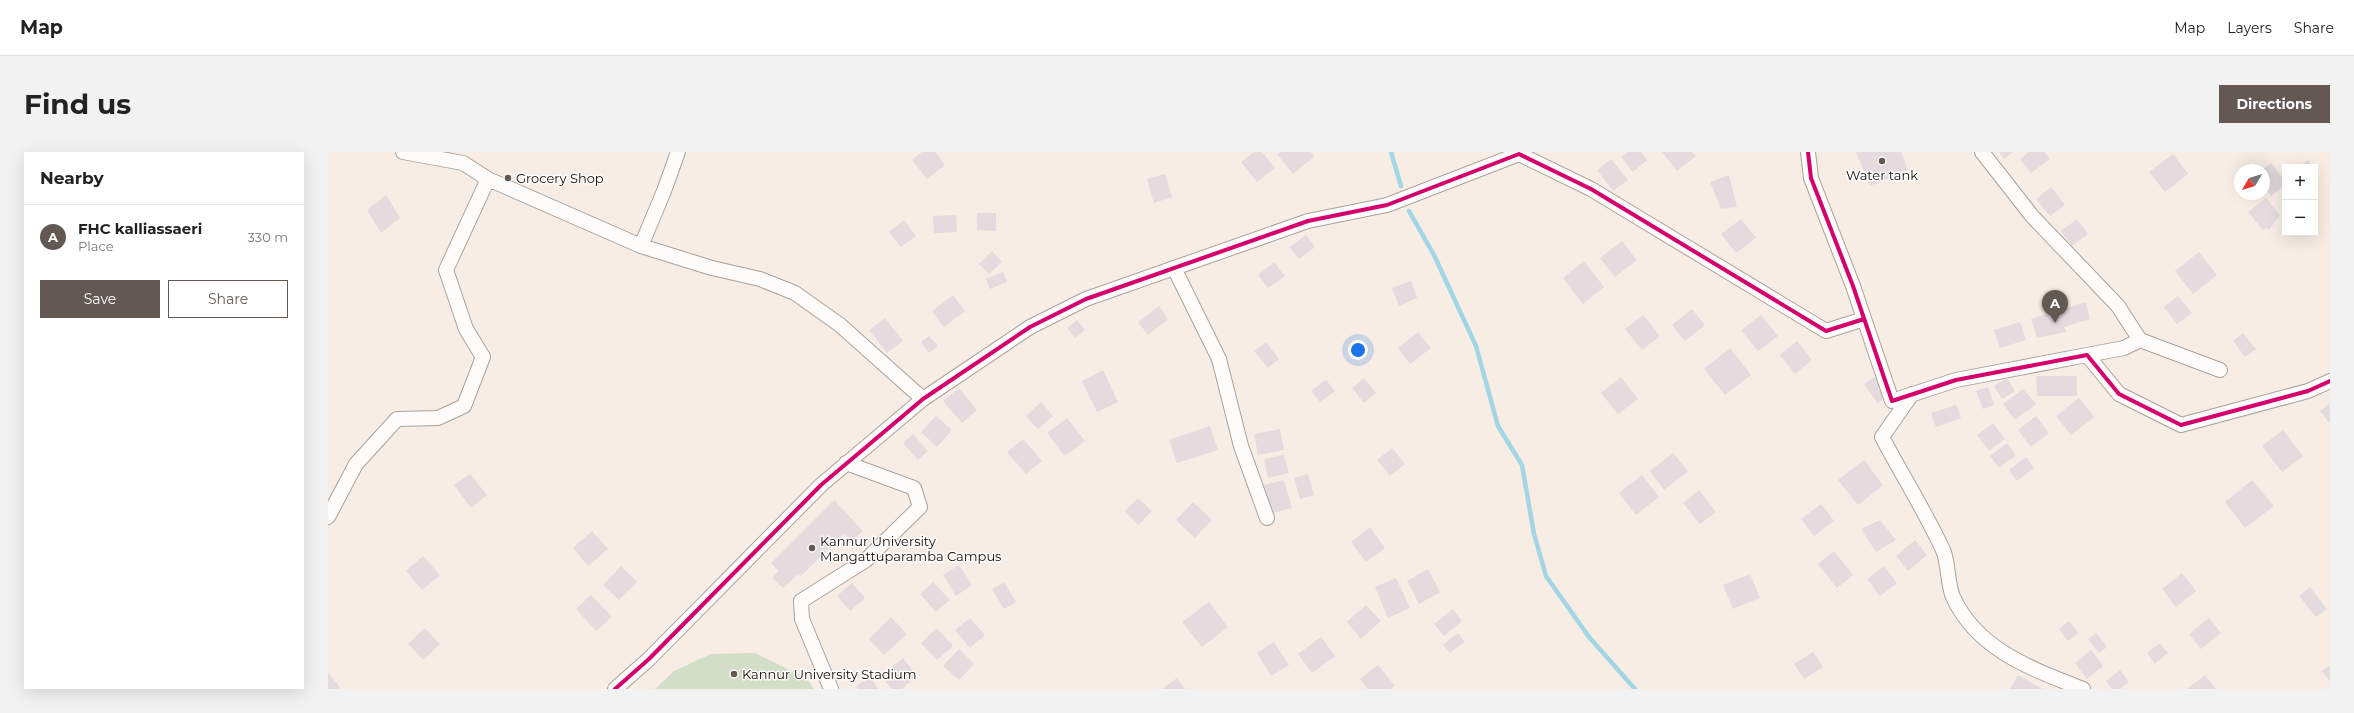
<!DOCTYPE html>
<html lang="en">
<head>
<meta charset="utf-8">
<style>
	:root { --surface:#fff; --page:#f2f2f2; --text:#222; --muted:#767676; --line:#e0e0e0; --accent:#635952 }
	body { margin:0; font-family:Montserrat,sans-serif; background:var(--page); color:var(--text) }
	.controls { position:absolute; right:12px; top:12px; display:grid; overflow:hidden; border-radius:0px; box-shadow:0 4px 16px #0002 }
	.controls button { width:36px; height:36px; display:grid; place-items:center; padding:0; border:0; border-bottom:1px solid var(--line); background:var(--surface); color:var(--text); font:20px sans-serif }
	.compass { position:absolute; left:1906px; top:12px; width:36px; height:36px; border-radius:50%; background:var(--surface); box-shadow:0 4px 16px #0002; rotate:232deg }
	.you { position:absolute; left:1030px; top:198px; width:14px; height:14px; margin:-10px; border:3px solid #fff; border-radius:50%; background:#1a73e8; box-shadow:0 0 0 6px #1a73e833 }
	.badge { display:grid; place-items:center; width:26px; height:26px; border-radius:50%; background:var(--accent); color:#fff; font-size:13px; font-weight:700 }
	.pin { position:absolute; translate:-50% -33px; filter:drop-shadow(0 1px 2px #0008) }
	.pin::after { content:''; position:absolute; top:21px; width:14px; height:12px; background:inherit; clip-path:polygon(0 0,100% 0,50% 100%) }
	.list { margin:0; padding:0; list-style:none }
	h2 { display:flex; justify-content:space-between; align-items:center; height:52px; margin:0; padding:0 16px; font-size:17px }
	h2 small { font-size:13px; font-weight:400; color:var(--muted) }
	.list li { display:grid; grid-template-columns:26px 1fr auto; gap:12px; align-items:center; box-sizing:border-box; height:64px; padding:0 16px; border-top:1px solid var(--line) }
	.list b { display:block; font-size:15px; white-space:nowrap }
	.list p { margin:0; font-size:13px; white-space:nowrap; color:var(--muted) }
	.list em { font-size:13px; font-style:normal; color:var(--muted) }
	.actions { display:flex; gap:8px; padding:12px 16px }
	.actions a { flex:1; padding:9px 0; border:1px solid var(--accent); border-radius:0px; text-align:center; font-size:14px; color:var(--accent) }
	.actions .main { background:var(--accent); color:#fff }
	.map { position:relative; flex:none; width:2002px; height:537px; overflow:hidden; border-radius:0px }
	header { display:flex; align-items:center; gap:24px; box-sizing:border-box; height:56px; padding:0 20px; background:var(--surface); border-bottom:1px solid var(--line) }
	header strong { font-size:19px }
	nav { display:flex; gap:22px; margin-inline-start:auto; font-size:14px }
	.intro { display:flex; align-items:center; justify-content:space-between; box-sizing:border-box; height:96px; padding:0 24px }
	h1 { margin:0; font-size:28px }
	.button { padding:10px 18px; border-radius:0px; background:var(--accent); color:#fff; font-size:14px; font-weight:700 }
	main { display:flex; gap:24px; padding:0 24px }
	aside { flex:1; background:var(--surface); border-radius:0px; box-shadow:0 4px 16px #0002 }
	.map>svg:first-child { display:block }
	.green { fill:#d2dec7 }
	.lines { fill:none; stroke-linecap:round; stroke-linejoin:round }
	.stream { stroke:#a2d6e5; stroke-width:4.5 }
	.building { fill:#e5dade }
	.street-casing { stroke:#aba199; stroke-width:16 }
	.street { stroke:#fefcfb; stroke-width:14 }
	.cycleway-casing { stroke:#fdfdfd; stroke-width:6 }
	.cycleway { stroke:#d6006c; stroke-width:4 }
	.poi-dot { fill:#635952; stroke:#fdfdfd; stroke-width:1.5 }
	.labels { text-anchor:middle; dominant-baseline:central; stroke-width:3; stroke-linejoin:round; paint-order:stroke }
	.poi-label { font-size:13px; fill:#140a03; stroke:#fdfdfd; text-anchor:start }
</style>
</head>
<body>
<header>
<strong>Map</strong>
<nav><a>Map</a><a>Layers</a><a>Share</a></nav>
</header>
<div class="intro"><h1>Find us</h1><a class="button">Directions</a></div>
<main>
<aside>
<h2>Nearby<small></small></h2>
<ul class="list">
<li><span class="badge">A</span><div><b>FHC kalliassaeri</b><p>Place</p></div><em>330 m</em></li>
</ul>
<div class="actions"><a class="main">Save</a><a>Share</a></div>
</aside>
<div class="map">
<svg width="2002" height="537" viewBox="0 0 2002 537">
	<rect width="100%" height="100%" fill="#f7ede4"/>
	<path class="green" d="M427,501l51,25 8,11h-159l19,-18 37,-17z"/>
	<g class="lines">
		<path class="stream" d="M1063,0l10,34
			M1081,59l25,44 42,91 22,80 24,39 12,69 12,42 43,61 46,52"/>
	</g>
	<path class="building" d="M594,0h13l10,13 -18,14 -15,-19z
		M926,0h8l13,16 -18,14 -16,-20z
		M952,0h31l3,5 -21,17 -16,-20z
		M1300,0h13l6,8 -14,12 -12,-15z
		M1334,0h30l4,4 -19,15z
		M1528,0h45l7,18 -38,16z
		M1671,0h14l-9,7z
		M1701,0h15l6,7 -19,14 -11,-14z
		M1845,2l15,20 -23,18 -16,-20z
		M1283,7l17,21 -15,11 -16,-21z
		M1980,8l6,7h-15z
		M1943,11l14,18v4l-14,11 -7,-10v-16h-2z
		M837,22l7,23 -18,6 -7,-24z
		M1401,23l8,32 -16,2 -11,-27z
		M1723,35l14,18 -15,11 -14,-17z
		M58,43l14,23 -19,15 -14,-23z
		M1938,46l14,17 -11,15 -2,-2 -4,2 -15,-18z
		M649,61h19v18l-19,-1z
		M628,63l1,17 -23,1 -1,-17z
		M1413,67l15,19 -20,15 -15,-19z
		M1749,67l11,15 -16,12 -11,-15z
		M576,68l12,16 -15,11 -12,-15z
		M978,83l9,12 -16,12 -9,-12z
		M1294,89l15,19 -22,17 -15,-19z
		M664,99l10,11 -13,12 -10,-10z
		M1871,100l18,23 -24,19 -18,-23z
		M1256,109l20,26 -21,17 -20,-26z
		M946,110l11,14 -17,12 -10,-13z
		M675,120l4,10 -17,7 -4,-10z
		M1083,129l6,17 -18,8 -7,-18z
		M625,143l12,16 -21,16 -12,-16z
		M1850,144l14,17 -15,11 -13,-17z
		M1758,150l4,17 -26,8 2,5 -29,6 -6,-19z
		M831,154l9,13 -20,16 -10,-13z
		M1364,157l13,16 -20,16 -13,-16z
		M1315,163l17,21 -18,14 -17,-21z
		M1433,163l17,21 -20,15 -17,-21z
		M557,166l18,23 -16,12 -18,-23z
		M749,168l8,10 -10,8 -8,-10z
		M1692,170l6,18 -26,8 -6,-18z
		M1090,180l13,16 -21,16 -12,-16z
		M1915,181l13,16 -11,8 -12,-16z
		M601,184l9,10 -9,7 -8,-11z
		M1469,189l15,19 -17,14 -15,-19z
		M938,190l13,17 -11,9 -14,-17z
		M1402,196l21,27 -26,20 -21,-26z
		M775,218l15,32 -21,10 -15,-31z
		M1708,224h41v20h-40z
		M1293,225l17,22 -20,15 -17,-21z
		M1546,225l14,18 -10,8 -14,-18z
		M1036,226l12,15 -12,10 -12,-15z
		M1679,226l8,13 -13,8 -8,-13z
		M998,228l9,11 -15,11 -9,-11z
		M1660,235l6,18 -11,4 -7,-18z
		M631,236l18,22 -15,13 -19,-22z
		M1695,237l13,15 -21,16 -12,-16z
		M1751,246l15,19 -23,18 -15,-19z
		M713,250l12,14 -15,13 -12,-13z
		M2002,251v21l-10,-13z
		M1628,253l5,13 -25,9 -5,-14z
		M608,264l16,14 -15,17 -16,-15z
		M1708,264l13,17 -18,14 -13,-17z
		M739,266l18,23 -20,15 -18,-23z
		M1665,271l12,16 -16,12 -12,-16z
		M882,274l8,24 -41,13 -8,-23z
		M952,277l4,21 -26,5 -4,-21z
		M1955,278l20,26 -21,16 -20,-26z
		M585,282l15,17 -10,9 -15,-17z
		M695,287l19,22 -16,13 -19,-22z
		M1679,291l9,12 -17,13 -9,-12z
		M1064,296l13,16 -15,12 -13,-16z
		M1345,301l15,18 -24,19 -14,-19z
		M956,303l5,18 -21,5 -4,-19z
		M1698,305l8,11 -17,13 -8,-11z
		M1536,308l19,25 -25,20 -20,-25z
		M142,322l17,21 -16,13 -17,-23z
		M980,322l6,21 -14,4 -6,-21z
		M1314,323l17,22 -23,18 -17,-22z
		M956,328l8,28 -19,5 -9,-28z
		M1924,328l22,26 -29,22 -20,-26z
		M1371,338l17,22 -16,12 -17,-21z
		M810,346l14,13 -14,14 -13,-14z
		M506,348l29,31 -10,9 -9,-6 -43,42 -4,-1 -14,13 -11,-10 6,-7 -7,-8z
		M865,350l19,18 -17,18 -19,-18z
		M1493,352l13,17 -20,15 -13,-17z
		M1552,368l16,20 -20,12 -15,-23z
		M1042,375l15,21 -19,14 -15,-20z
		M264,379l16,18 -20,17 -15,-18z
		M1587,388l12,15 -19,16 -12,-15z
		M1506,399l19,24 -16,13 -19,-24z
		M95,404l17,19 -18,15 -16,-19z
		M631,413l13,20 -16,11 -13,-21z
		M293,414l16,16 -18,18 -16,-15z
		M1556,414l13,17 -17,13 -13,-17z
		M1100,417l12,23 -21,12 -12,-23z
		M1854,421l14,18 -20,16 -14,-18z
		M1422,422l10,24 -27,11 -10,-24z
		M1068,426l14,30 -22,10 -13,-31z
		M605,430l17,18 -14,12 -16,-18z
		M676,430l12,20 -12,7 -12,-20z
		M524,431l13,15 -15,13 -13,-15z
		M1982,435l17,22 -11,8 -17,-21z
		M263,443l21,22 -16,14 -20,-22z
		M881,450l19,25 -26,20 -20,-25z
		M1038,453l15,16 -20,18 -14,-17z
		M1125,457l9,12 -18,15 -10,-12z
		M563,465l16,17 -23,21 -15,-16z
		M642,466l15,17 -15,13 -15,-18z
		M1881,466l12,15 -20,16 -12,-15z
		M1741,469l9,12 -10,8 -9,-12z
		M97,476l15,16 -17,16 -15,-16z
		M609,476l16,18 -16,14 -16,-17z
		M1130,481l7,9 -15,11 -7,-8z
		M1768,481l11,14 -8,6 -11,-14z
		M993,485l14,19 -23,17 -14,-19z
		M946,490l15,23 -18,11 -14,-23z
		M1832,491l8,10 -13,11 -8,-11z
		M631,497l15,15 -15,16 -16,-14z
		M1763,498l12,16 -16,13 -12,-16z
		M1485,500l10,15 -19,12 -10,-15z
		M575,506l14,18 -15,13h-10l-11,-13z
		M1050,513l17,21 -4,3h-23l-8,-10z
		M2002,513v16l-8,-10z
		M1792,518l9,12 -9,7h-8l-6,-8z
		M0,521l12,14 -2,2h-10z
		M1690,523l24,14h-32z
		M1877,523l11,14h-29z
		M542,525l8,12h-20l-2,-3z
		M849,526l8,11h-23z"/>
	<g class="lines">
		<g class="street-casing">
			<path id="street" d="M75,0l60,11 25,16 153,67 71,22 48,11 35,14 45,32 83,74
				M1480,0l3,26 42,108 39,115 64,-21 131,-25 32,39 62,31 127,-34 22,-10
				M1654,0l50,64 86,90 22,34 80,30
				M313,94l23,-55 14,-39
				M846,116l45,91 22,87 26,72
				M1759,203l37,-7 16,-8
				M1584,242l-30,43c20,38 43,74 61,113 6,14 4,33 10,47 25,54 80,72 130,92
				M0,365l28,-53 41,-45 41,-1 26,-12 19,-49 -17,-28 -20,-59 42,-91
				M287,537l34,-30 172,-174 102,-86 107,-72 56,-28 222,-78 79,-16 132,-51 72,35 235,142 38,-12
				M503,537l-29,-70 -1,-18 65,-41 54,-53 -6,-19 -68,-25"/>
		</g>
		<use href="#street" class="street"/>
		<g class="cycleway-casing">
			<path id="cycleway" d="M1480,0l3,26 42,108 39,115 64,-21 131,-25 32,39 62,31 127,-34 22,-10
				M287,537l34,-30 172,-174 102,-86 107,-72 56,-28 222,-78 79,-16 132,-51 72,35 235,142 38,-12"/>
		</g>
		<use href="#cycleway" class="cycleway"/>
	</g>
	<g class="poi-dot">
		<circle cx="1554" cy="9" r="4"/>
		<circle cx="180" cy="26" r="4"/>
		<circle cx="484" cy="396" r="4"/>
		<circle cx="406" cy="522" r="4"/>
	</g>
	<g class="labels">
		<g class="poi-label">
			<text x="1554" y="23" text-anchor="middle">Water tank</text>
			<text x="188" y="26">Grocery Shop</text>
			<text x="492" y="389">Kannur University<tspan x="492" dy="15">Mangattuparamba Campus</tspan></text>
			<text x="414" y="522">Kannur University Stadium</text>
		</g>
	</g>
</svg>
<div class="controls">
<button>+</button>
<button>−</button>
</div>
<svg class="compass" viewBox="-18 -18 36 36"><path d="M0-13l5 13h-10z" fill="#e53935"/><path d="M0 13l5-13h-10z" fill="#767676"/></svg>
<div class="you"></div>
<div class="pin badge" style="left:1727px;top:171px">A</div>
</div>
</main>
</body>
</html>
